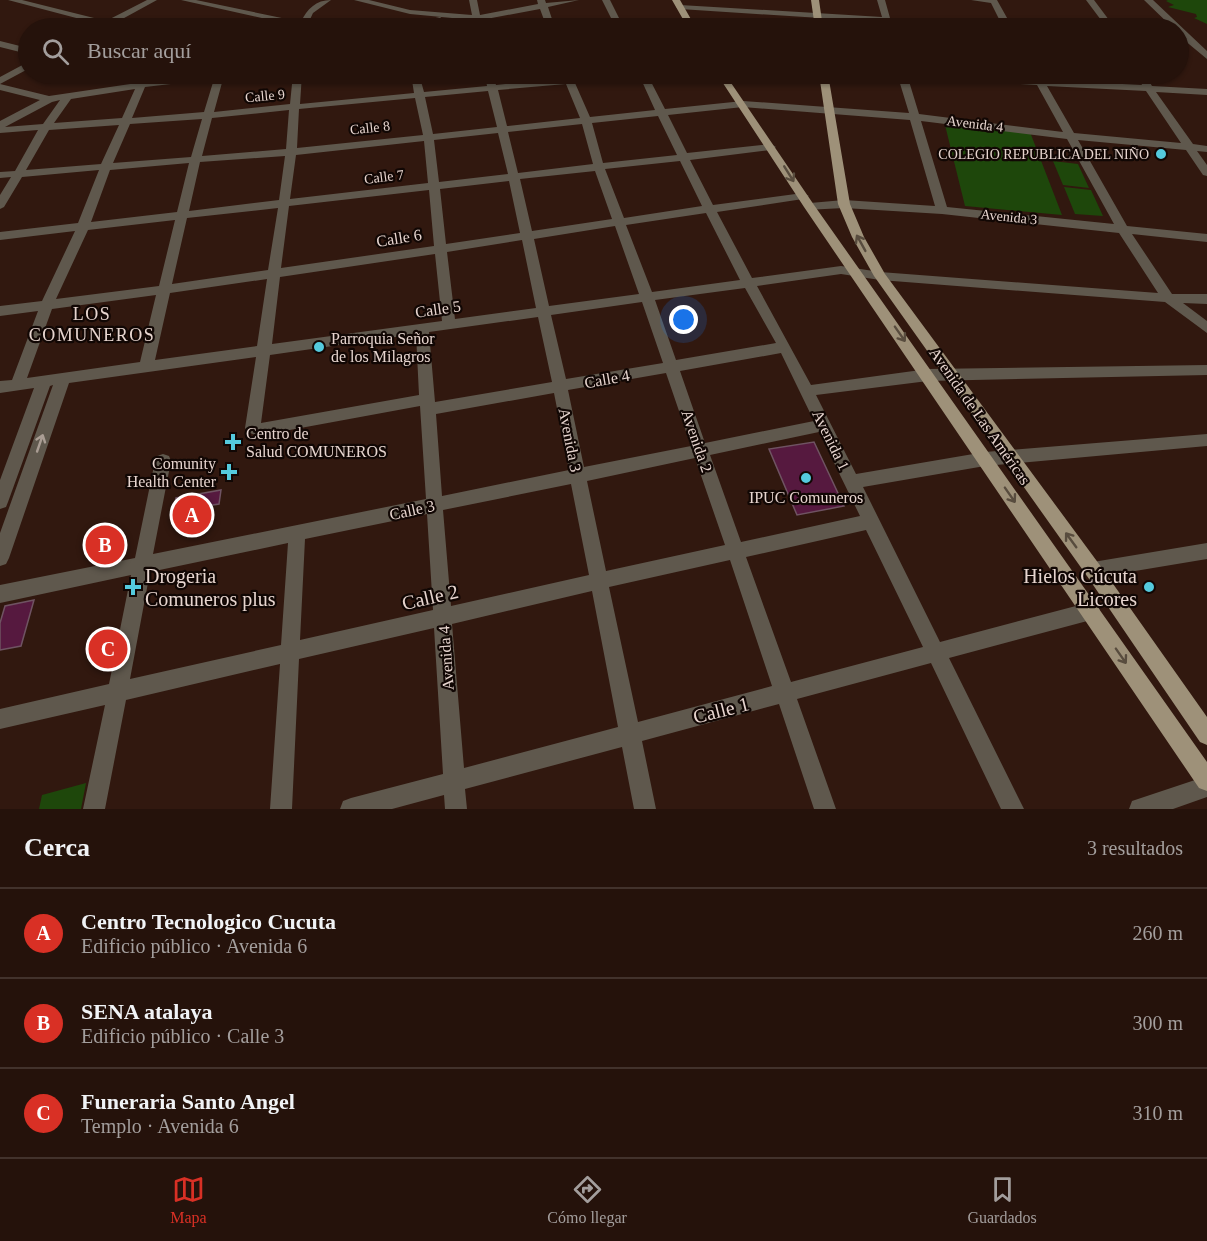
<!DOCTYPE html>
<html lang="es">
<head>
<meta charset="utf-8">
<style>
	:root { --surface:#25120b; --page:#2d1b14; --text:#f1f3f6; --muted:#a39e9d; --line:#42322c; --accent:#d93025 }
	body { margin:0; font-family:"Times New Roman",serif; background:var(--page); color:var(--text) }
	.you { position:absolute; left:684px; top:320px; width:21px; height:21px; margin:-15px; border:4px solid #fff; border-radius:50%; background:#1a73e8; box-shadow:0 0 0 9px #1a73e833 }
	.badge { display:grid; place-items:center; width:39px; height:39px; border-radius:50%; background:var(--accent); color:#fff; font-size:20px; font-weight:700 }
	.pin { position:absolute; translate:-50% -50%; border:3px solid #fff; box-shadow:0 2px 6px #0006 }
	.list { margin:0; padding:0; list-style:none }
	h2 { display:flex; justify-content:space-between; align-items:center; height:78px; margin:0; padding:0 24px; font-size:26px }
	h2 small { font-size:20px; font-weight:400; color:var(--muted) }
	.list li { display:grid; grid-template-columns:39px 1fr auto; gap:18px; align-items:center; box-sizing:border-box; height:90px; padding:0 24px; border-top:2px solid var(--line) }
	.list b { display:block; font-size:22px; white-space:nowrap }
	.list p { margin:0; font-size:20px; white-space:nowrap; color:var(--muted) }
	.list em { font-size:20px; font-style:normal; color:var(--muted) }
	.icon { flex:none; width:33px; height:33px; fill:none; stroke:currentColor; stroke-width:2; stroke-linecap:round; stroke-linejoin:round }
	.map { position:relative; flex:none; width:1207px; height:809px; overflow:hidden }
	.search { position:absolute; background:var(--surface); box-shadow:0 2px 4px #0004; left:18px; right:18px; top:18px; height:66px; display:flex; align-items:center; gap:15px; box-sizing:border-box; padding:0 21px; border-radius:33px; color:var(--muted); font-size:22px }
	.sheet { height:348px; background:var(--surface) }
	nav { display:flex; justify-content:space-around; align-items:center; box-sizing:border-box; height:84px; border-top:2px solid var(--line); background:var(--surface); font-size:16px; color:var(--muted) }
	nav a { display:grid; justify-items:center; gap:3px }
	nav .on { color:var(--accent) }
	.map>svg:first-child { display:block }
	.green { fill:#1e470b }
	.building { fill:#56193f; stroke:#6f5362; stroke-width:1.5 }
	.lines { fill:none; stroke-linecap:round; stroke-linejoin:round }
	.minor { fill:#5f584d; fill-rule:evenodd }
	.major { fill:#9e9179; fill-rule:evenodd }
	.oneway { stroke:#584c3e }
	.oneway2 { stroke:#aa9d94 }
	.poi-dot { fill:#54cadd; stroke:#110704; stroke-width:2 }
	.labels { text-anchor:middle; dominant-baseline:central; stroke-width:4.5; stroke-linejoin:round; paint-order:stroke }
	.far-street-label { font-size:14px; fill:#e7d5cf; stroke:#110704 }
	.far-poi-label { font-size:14px; fill:#e7d5cf; stroke:#110704; text-anchor:end }
	.street-label { font-size:16px; fill:#e7d5cf; stroke:#110704 }
	.poi-label { font-size:16px; fill:#e7d5cf; stroke:#110704; text-anchor:start }
	.neighbourhood-label { font-size:18px; letter-spacing:1.5px; fill:#e7d5cf; stroke:#110704 }
	.near-poi-label { font-size:20px; fill:#e7d5cf; stroke:#110704; text-anchor:start }
	.near-street-label { font-size:20px; fill:#e7d5cf; stroke:#110704 }
</style>
</head>
<body>
<div class="map">
<svg width="1207" height="809" viewBox="0 0 1207 809">
	<rect width="100%" height="100%" fill="#31180f"/>
	<path class="green" d="M1168,0h39v24l-13,-6 3,-1 -1,-3 -28,-7 6,-2 -8,-4z
		M945,125l85,7 32,83 -97,-9z
		M1053,161l25,3 11,24 -26,-3z
		M1064,187l27,3 12,26 -28,-2z
		M86,783l-5,26h-42l3,-14z"/>
	<path class="building" d="M814,442l30,64 -47,9 -28,-66z
		M221,490l-2,14 -13,2 -2,11 -20,3 2,-9 -13,2 3,-15z
		M34,600l-13,46 -21,4v-27l5,-17z"/>
	<g class="lines">
		<path class="minor" d="M8,0h14l84,21 41,-21h10l-42,23 13,3 1,2 -21,-2 -6,2 -4,-2 1,-2z
			M181,0h15l105,22c6,-13 15,-22 30,-22l-18,13 -7,15z
			M354,0h15l41,10 62,5 -3,-15h8l3,15 58,-11 -1,-4h8l1,3 33,-3 -31,7 7,21h-8l-7,-19 -59,11 2,8h-8l-2,-8 -63,-6z
			M602,0h8l14,28h-8z
			M877,0h8l5,18 112,7 -11,-22 -20,-3h26l14,25 10,3h-37l-92,-5 1,5h-8l-2,-6 -203,-13 -4,-2 4,-2 202,12z
			M1086,0h8l21,28h-8z
			M1144,0h9l54,51v8l-29,-24v-7h-5z
			M440,17l4,3 -1,2 -36,6h-15z
			M0,41l28,7v6l-28,-7z
			M28,62v7l-28,15v-7z
			M116,74l30,3 1,4 69,-7h34l-4,3 -23,2 -9,33 76,-8 3,-30h9l-2,30 114,-11 -3,-19h8l5,18 63,-6 -2,-12h8l3,11 68,-7 -1,-4h8l2,4 74,-4 18,35 78,-8 166,12 -11,-36 -7,-1 -1,-2 144,5v-4l3,-1 6,6 99,5 -6,-11h9l7,12 55,3v6l-51,-3 37,52 14,2v6l-10,-1 10,14v11l-4,-1 -17,-25 -108,-10 49,86 80,8v8l-75,-8 40,60h35v10l-24,-1 24,18v12l-42,-31 -285,-22 -39,-6 -84,12 54,99 117,-16 279,-4v10l-279,6 -112,14 40,79 129,-22 222,-18v12l-222,20 -122,21 77,155 151,-40 7,3 2,6 -2,6 -7,3 -142,38 75,151h-23l-70,-146 -134,36 39,110h-22l-35,-105 -137,37 14,68h-22l-12,-62 -157,42 2,20h-22l-1,-14 -52,14h-52l3,-8 8,-3 92,-24 -9,-146 -135,31 -7,150h-22l10,-145 -154,36 -21,109h-22l22,-104 -105,24v-20l109,-25 22,-109 -131,28v-18l135,-27 20,-97 2,-5 6,-2 6,2 2,5 -18,93 273,-55 -6,-93 -163,30 -9,-4 -3,-4 11,-71 -187,26 -60,175 -3,6 -6,2v-33l53,-148 -3,1 -42,116 -2,5 -6,2v-29l34,-92 -34,5v-12l12,-1 26,-69 -38,5v-10l42,-5 33,-70 -75,9v-8l78,-9 21,-53 -77,7 -18,30 -4,2v-14l11,-18 -11,1v-6l15,-1 23,-41 -38,3v-12l40,-21 -40,-10v-6l49,12 88,-13 1,-2 -21,-5zM640,77l15,33 -65,7 -15,-34zM908,78l129,7 26,47 -144,-18zM214,79l-10,33 -72,6 13,-31zM566,84l14,34 -73,8 -9,-36zM1047,86l99,5 35,52 -107,-10zM135,89l-13,29 -68,5 17,-24zM488,91l9,36 -64,7 -8,-37zM415,98l8,37 -126,13 2,-39zM60,100l-17,24 -38,3 47,-25zM743,107l167,13 25,86 -91,-6 -34,3 -4,1v6l38,-2 98,6 177,19 39,60 -278,-21 -39,-6 -89,12 -35,-66 86,-13 6,-3 -6,-3 -90,12 -23,-45 81,-10 5,-3 -5,-3 -84,9 -19,-38zM289,110l-3,39 -84,7 10,-38zM658,116l19,39 -74,8 -11,-40zM202,119l-11,38 -78,6 17,-39zM921,121l146,18 47,85 -167,-17zM582,124l11,40 -75,9 -10,-41zM119,125l-18,39 -75,6 23,-40zM498,133l10,41 -69,8 -5,-42zM424,141l4,42 -138,16 6,-44zM285,156l-6,44 -90,11 11,-49zM680,161l22,45 -78,12 -19,-49zM189,163l-12,49 -86,10 19,-52zM595,171l17,48 -80,12 -12,-52zM509,181l11,52 -74,11 -6,-55zM429,190l5,56 -153,22 8,-62zM278,208l-10,62 -96,14 15,-66zM706,213l34,67 -88,12 -26,-67zM175,220l-16,66 -103,13 32,-69zM615,226l24,68 -90,12 -15,-67zM522,240l14,68 -81,11 -8,-67zM435,254l7,67 -170,23 8,-67zM267,279l-10,67 -102,14 15,-67zM745,288l31,55 -100,17 -21,-60zM156,295l-16,67 -113,16 25,-69zM642,302l21,61 -97,16 -15,-64zM538,317l14,65 -117,20 -6,-70zM416,334l3,61 -158,28 9,-68zM781,353l33,68 -109,22 -25,-72zM666,373l25,73 -107,21 -16,-77zM554,393l15,77 -127,26 -6,-82zM819,432l41,84 -119,26 -31,-87zM695,458l30,87 -119,26 -19,-90zM571,484l18,91 -138,31 -8,-96zM427,514l6,96 -133,30 5,-101zM866,530l57,117 -132,35 -45,-125zM288,543l-7,102 -151,34 20,-107zM730,560l42,126 -134,36 -29,-135zM592,591l26,136 -154,41 -12,-144z
			M1207,543v16l-114,19 -6,-2 -3,-6 3,-6 6,-2z
			M1201,778l6,3v16l-34,12h-44l3,-8z"/>
		<path class="major" d="M672,0h8l16,28h-8z
			M811,0h8l4,28h-8z
			M717,74h8l89,131 393,557v29l-8,-3 -395,-581z
			M819,74h9l22,130 14,33 21,37 214,290 108,153v28l-7,-3 -113,-166 -213,-300 -22,-39 -14,-33z"/>
	</g>
	<defs><path id="oneway-shaft" d="M-6 0H5M1.5-3L5.5 0L1.5 3" fill="none" stroke-width="1.6" stroke-linecap="round" stroke-linejoin="round" transform="scale(1.5)"/></defs>
	<g class="oneway">
		<use href="#oneway-shaft" transform="translate(789 174) rotate(58)"/>
		<use href="#oneway-shaft" transform="translate(861 243) rotate(-119)"/>
		<use href="#oneway-shaft" transform="translate(900 334) rotate(55)"/>
		<use href="#oneway-shaft" transform="translate(1010 495) rotate(55)"/>
		<use href="#oneway-shaft" transform="translate(1071 540) rotate(-126)"/>
		<use href="#oneway-shaft" transform="translate(1121 656) rotate(55)"/>
	</g>
	<use class="oneway2" href="#oneway-shaft" transform="translate(40 443) rotate(-71)"/>
	<g class="poi-dot">
		<circle cx="1161" cy="154" r="6"/>
		<circle cx="319" cy="347" r="6"/>
		<path d="M230 433h6v6h6v6h-6v6h-6v-6h-6v-6h6z"/>
		<path d="M226 463h6v6h6v6h-6v6h-6v-6h-6v-6h6z"/>
		<circle cx="806" cy="478" r="6"/>
		<path d="M130 578h6v6h6v6h-6v6h-6v-6h-6v-6h6z"/>
		<circle cx="1149" cy="587" r="6"/>
	</g>
	<g class="labels">
		<g class="far-street-label">
			<text transform="translate(265 96) rotate(-5)">Calle 9</text>
			<text transform="translate(975 124) rotate(7)">Avenida 4</text>
			<text transform="translate(370 128) rotate(-6)">Calle 8</text>
			<text transform="translate(384 177) rotate(-7)">Calle 7</text>
			<text transform="translate(1009 217) rotate(6)">Avenida 3</text>
		</g>
		<g class="far-poi-label">
			<text x="1149" y="154">COLEGIO REPUBLICA DEL NIÑO</text>
		</g>
		<g class="street-label">
			<text transform="translate(399 238) rotate(-9)">Calle 6</text>
			<text transform="translate(438 309) rotate(-8)">Calle 5</text>
			<text transform="translate(607 379) rotate(-10)">Calle 4</text>
			<text transform="translate(980 416) rotate(55)">Avenida de Las Américas</text>
			<text transform="translate(570 440) rotate(79)">Avenida 3</text>
			<text transform="translate(831 440) rotate(64)">Avenida 1</text>
			<text transform="translate(697 441) rotate(71)">Avenida 2</text>
			<text transform="translate(412 510) rotate(-12)">Calle 3</text>
			<text transform="translate(446 658) rotate(-94)">Avenida 4</text>
		</g>
		<g class="poi-label">
			<text x="331" y="338">Parroquia Señor<tspan x="331" dy="18">de los Milagros</tspan></text>
			<text x="246" y="433">Centro de<tspan x="246" dy="18">Salud COMUNEROS</tspan></text>
			<text x="216" y="463" text-anchor="end">Comunity<tspan x="216" dy="18">Health Center</tspan></text>
			<text x="806" y="497" text-anchor="middle">IPUC Comuneros</text>
		</g>
		<g class="neighbourhood-label">
			<text x="92" y="314">LOS<tspan x="92" dy="21">COMUNEROS</tspan></text>
		</g>
		<g class="near-poi-label">
			<text x="145" y="576">Drogeria<tspan x="145" dy="23">Comuneros plus</tspan></text>
			<text x="1137" y="576" text-anchor="end">Hielos Cúcuta<tspan x="1137" dy="23">Licores</tspan></text>
		</g>
		<g class="near-street-label">
			<text transform="translate(430 597) rotate(-13)">Calle 2</text>
			<text transform="translate(721 710) rotate(-14)">Calle 1</text>
		</g>
	</g>
</svg>
<div class="you"></div>
<div class="pin badge" style="left:192px;top:515px">A</div>
<div class="pin badge" style="left:105px;top:545px">B</div>
<div class="pin badge" style="left:108px;top:649px">C</div>
<div class="search"><svg class="icon" aria-label="search" viewBox="0 0 24 24"><circle cx="10" cy="10" r="6"/><path d="M15 15l6 6"/></svg>Buscar aquí</div>
</div>
<section class="sheet">
<h2>Cerca<small>3 resultados</small></h2>
<ul class="list">
<li><span class="badge">A</span><div><b>Centro Tecnologico Cucuta</b><p>Edificio público · Avenida 6</p></div><em>260 m</em></li>
<li><span class="badge">B</span><div><b>SENA atalaya</b><p>Edificio público · Calle 3</p></div><em>300 m</em></li>
<li><span class="badge">C</span><div><b>Funeraria Santo Angel</b><p>Templo · Avenida 6</p></div><em>310 m</em></li>
</ul>
</section>
<nav>
<a class="on"><svg class="icon" aria-label="map" viewBox="0 0 24 24"><path d="M3 6l6-2 6 2 6-2v14l-6 2-6-2-6 2zM9 4v14M15 6v14"/></svg>Mapa</a>
<a><svg class="icon" aria-label="directions" viewBox="0 0 24 24"><path d="M12 3l9 9-9 9-9-9zM9 14v-3h6M13 9l2 2-2 2"/></svg>Cómo llegar</a>
<a><svg class="icon" aria-label="saved" viewBox="0 0 24 24"><path d="M7 4h10v16l-5-4-5 4z"/></svg>Guardados</a>
</nav>
</body>
</html>
